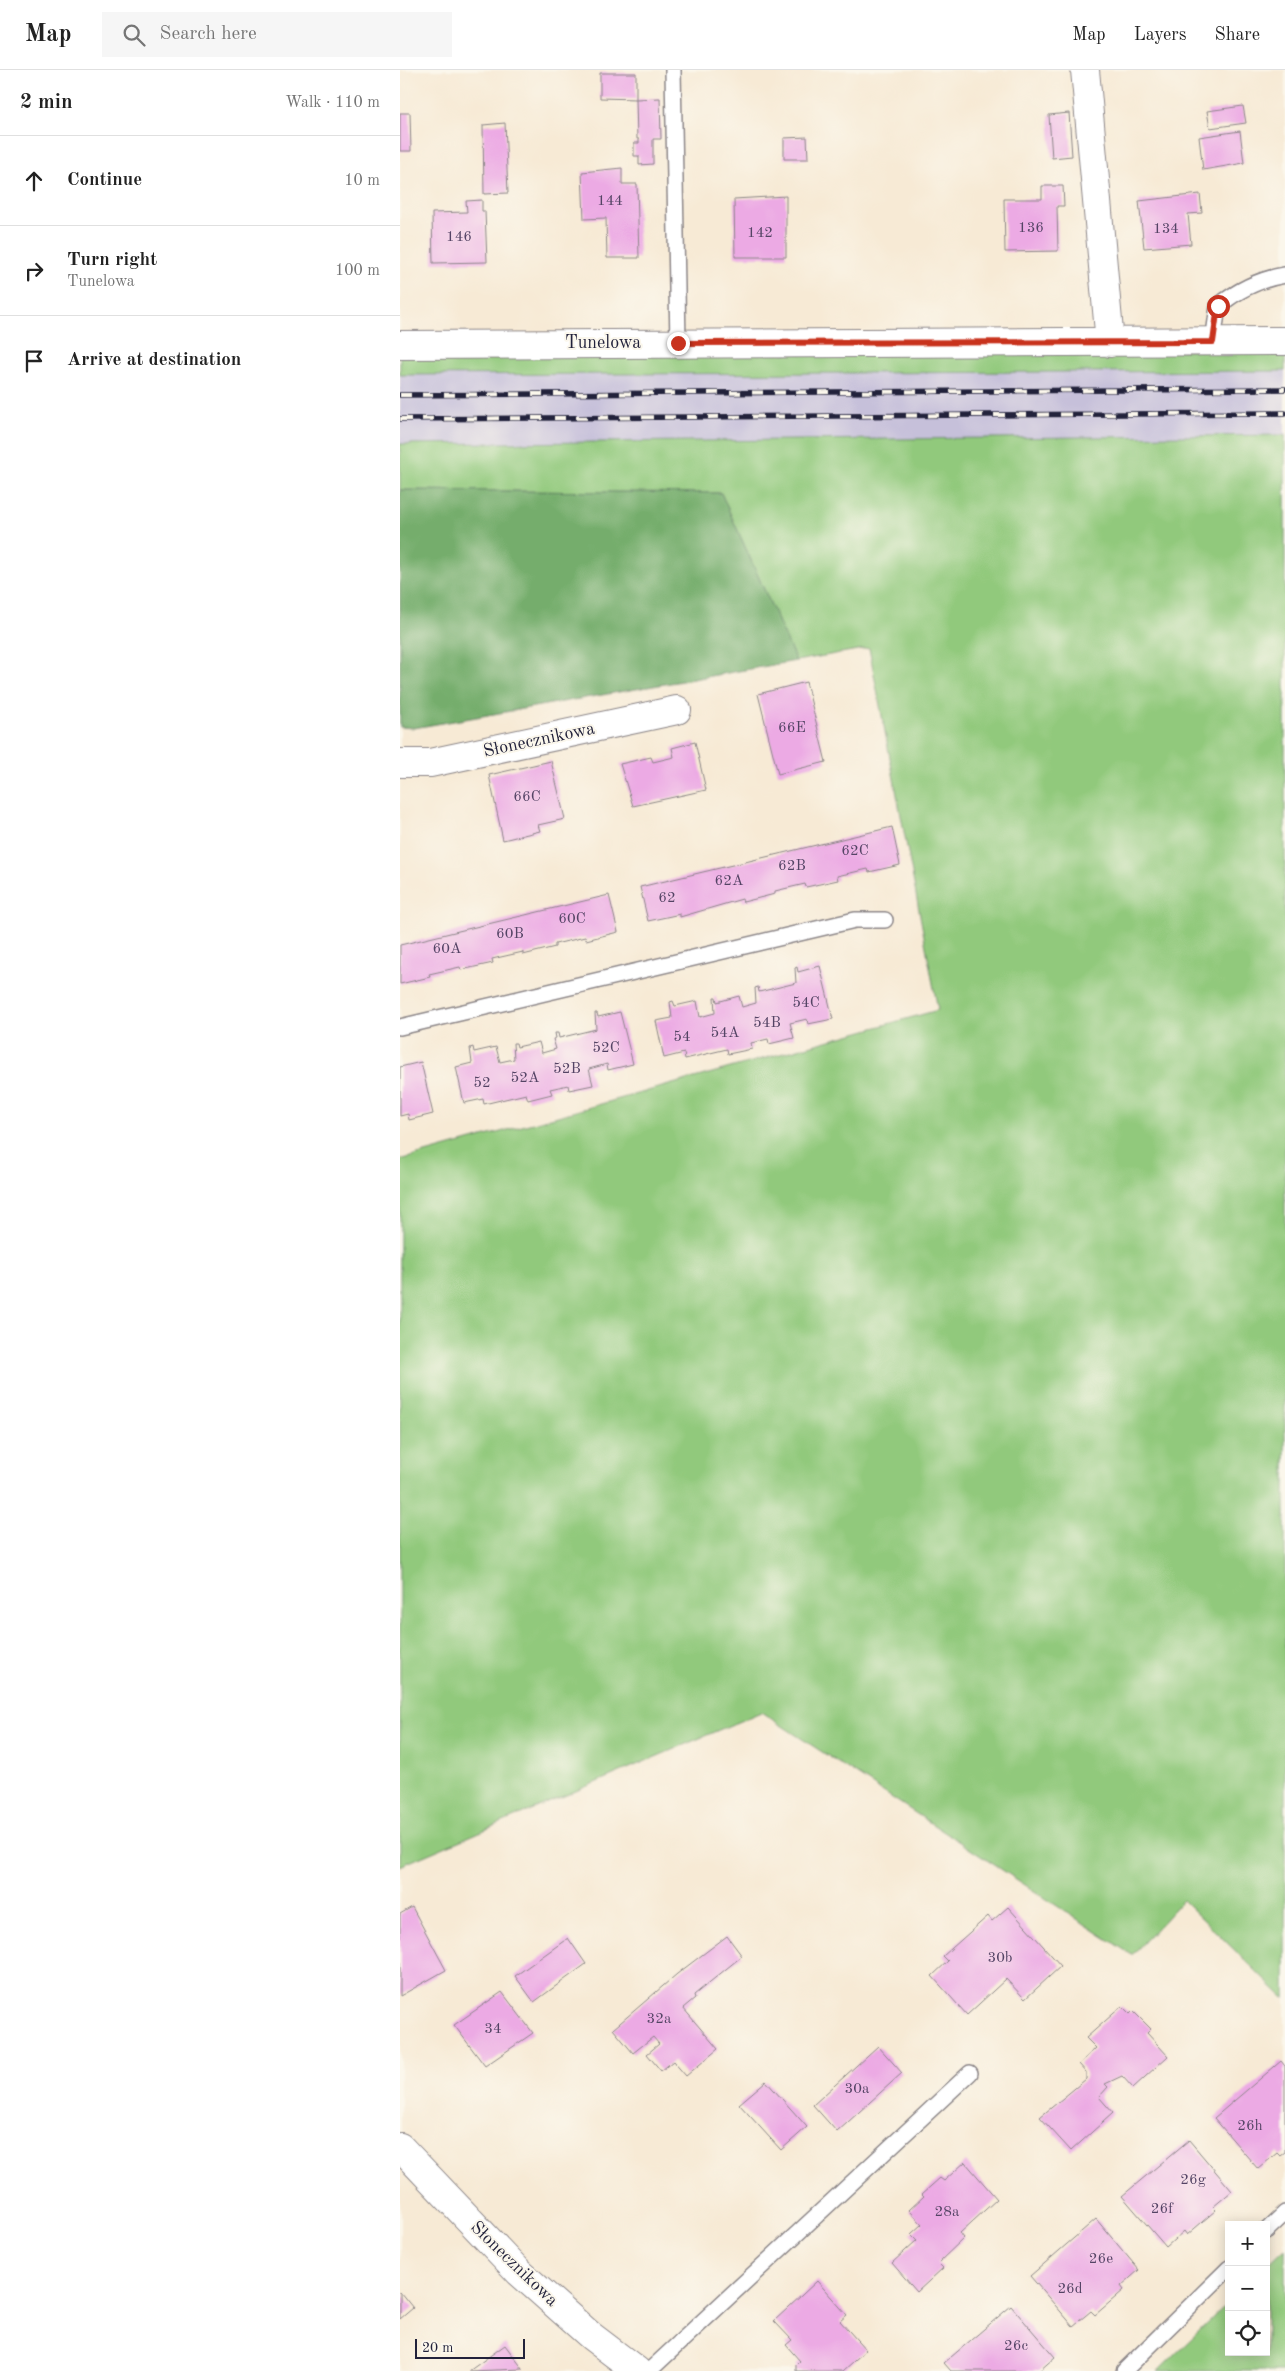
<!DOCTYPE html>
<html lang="en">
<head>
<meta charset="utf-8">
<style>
	:root { --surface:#fff; --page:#f6f6f6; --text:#222; --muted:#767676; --line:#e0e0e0 }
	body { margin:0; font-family:"Old Standard TT",serif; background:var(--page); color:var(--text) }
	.controls { position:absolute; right:15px; bottom:15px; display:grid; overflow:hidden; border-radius:0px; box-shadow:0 2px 12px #0003 }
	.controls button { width:45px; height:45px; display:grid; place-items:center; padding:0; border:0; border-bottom:1px solid var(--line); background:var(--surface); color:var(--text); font:25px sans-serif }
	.scale { position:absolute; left:15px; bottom:12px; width:110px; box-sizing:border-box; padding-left:5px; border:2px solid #22223b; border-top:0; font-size:14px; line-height:18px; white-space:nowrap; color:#22223b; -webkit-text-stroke:4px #fbf7ec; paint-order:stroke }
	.stop { position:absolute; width:15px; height:15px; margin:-11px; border:4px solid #c8321e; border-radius:50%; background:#fff }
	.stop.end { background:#c8321e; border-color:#fff; box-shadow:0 1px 5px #0008 }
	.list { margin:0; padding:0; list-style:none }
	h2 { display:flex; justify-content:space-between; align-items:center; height:65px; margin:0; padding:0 20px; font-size:21px }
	h2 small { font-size:16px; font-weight:400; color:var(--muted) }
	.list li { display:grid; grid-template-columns:32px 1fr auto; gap:15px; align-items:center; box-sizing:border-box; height:90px; padding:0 20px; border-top:1px solid var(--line) }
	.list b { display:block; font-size:19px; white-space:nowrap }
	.list p { margin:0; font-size:16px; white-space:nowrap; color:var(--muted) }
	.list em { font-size:16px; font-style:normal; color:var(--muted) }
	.icon { flex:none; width:28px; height:28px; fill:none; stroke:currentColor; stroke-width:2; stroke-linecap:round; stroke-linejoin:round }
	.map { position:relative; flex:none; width:885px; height:2301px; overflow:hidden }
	header { display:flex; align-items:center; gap:30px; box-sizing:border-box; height:70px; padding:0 25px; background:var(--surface); border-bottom:1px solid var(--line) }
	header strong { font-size:24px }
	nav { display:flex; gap:28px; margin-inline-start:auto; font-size:18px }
	.search { width:350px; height:45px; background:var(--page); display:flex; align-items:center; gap:12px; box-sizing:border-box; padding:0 18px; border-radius:0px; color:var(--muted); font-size:19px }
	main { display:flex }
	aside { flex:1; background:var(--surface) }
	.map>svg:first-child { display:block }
	.industrial { fill:#c6c0da }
	.green { fill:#91c97c; stroke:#5a765c }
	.forest { fill:#74ad6c; stroke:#4b6854 }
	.building { fill:#ecaae4 }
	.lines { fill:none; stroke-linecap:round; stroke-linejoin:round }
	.service-casing { stroke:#8c8688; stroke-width:18 }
	.minor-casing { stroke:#8c8688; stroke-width:30 }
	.tertiary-casing { stroke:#8c8688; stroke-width:30 }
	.service { stroke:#fff; stroke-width:15 }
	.minor { stroke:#fff; stroke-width:28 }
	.tertiary { stroke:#fff; stroke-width:28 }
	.rail-casing { stroke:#22223b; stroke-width:5.5 }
	.rail { stroke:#fbf7ec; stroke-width:4; stroke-dasharray:11; stroke-linecap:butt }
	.route { stroke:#c8321e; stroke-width:6 }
	.labels { text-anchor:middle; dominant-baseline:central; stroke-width:4; stroke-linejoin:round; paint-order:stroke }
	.number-label { font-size:15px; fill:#544465 }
	.street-label { font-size:18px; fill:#22223b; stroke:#fbf7ec }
</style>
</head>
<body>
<header>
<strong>Map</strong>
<div class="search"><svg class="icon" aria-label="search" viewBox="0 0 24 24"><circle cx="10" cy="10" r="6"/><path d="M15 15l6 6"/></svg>Search here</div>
<nav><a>Map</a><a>Layers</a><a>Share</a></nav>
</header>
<main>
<aside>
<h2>2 min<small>Walk · 110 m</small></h2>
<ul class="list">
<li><svg class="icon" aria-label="ahead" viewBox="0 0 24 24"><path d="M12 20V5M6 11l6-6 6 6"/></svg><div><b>Continue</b></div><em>10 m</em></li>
<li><svg class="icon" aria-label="right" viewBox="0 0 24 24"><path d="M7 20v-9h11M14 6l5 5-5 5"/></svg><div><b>Turn right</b><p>Tunelowa</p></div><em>100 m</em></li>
<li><svg class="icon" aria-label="arrive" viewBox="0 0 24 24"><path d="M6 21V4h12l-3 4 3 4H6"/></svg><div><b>Arrive at destination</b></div></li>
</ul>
</aside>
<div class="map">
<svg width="885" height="2301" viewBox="0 0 885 2301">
	<rect width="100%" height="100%" fill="#fbf7ec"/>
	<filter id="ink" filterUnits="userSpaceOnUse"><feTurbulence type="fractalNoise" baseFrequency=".02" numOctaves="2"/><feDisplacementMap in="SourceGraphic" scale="10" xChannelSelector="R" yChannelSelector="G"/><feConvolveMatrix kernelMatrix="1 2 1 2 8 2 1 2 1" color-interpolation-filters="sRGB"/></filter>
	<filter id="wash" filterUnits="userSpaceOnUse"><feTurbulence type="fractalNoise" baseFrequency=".0096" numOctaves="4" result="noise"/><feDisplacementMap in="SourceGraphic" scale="20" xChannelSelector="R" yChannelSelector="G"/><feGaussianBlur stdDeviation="1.12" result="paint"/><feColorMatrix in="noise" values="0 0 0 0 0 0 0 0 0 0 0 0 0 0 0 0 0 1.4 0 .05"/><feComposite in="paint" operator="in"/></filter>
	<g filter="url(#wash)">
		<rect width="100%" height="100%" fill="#f7ead5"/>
		<path class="industrial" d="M885,301v64l-885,9v-69z"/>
		<path class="green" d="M885,280v21l-885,4v-19z
			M885,365v1564l-102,-99 -51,55 -371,-243 -361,154v-706l538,-150 -69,-362 -73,13 -75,-168 -321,-3v-46z
			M885,2178v123h-127l71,-69v50h37v-86z"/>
		<path class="forest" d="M0,420l321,3 75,168 -382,67 -14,-1z"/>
		<g id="blocks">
			<path class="building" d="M200,3h36v26l-36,-1z
				M260,28l1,41h-8v25l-14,1v-9h-5v-13h5v-4h-2l-1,-40z
				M843,36l3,17 -36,5 -3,-17z
				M0,43h10l1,38h-11z
				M669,43l3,43 -20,2 -3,-43z
				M105,53l3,70 -24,1 -1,-69z
				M840,61l4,32 -41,7 -4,-33z
				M407,67l1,22h-24v-21z
				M222,98v16h15l2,74h-32l-1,-40 -22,1 -2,-47z
				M642,116h21l1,20h-7l1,45 -53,1 -1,-53h38z
				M800,124l2,19 -14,1 3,30 -47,4 -5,-47z
				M386,126v61h-51l-1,-58z
				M82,130v11h3l2,51 -54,1 -1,-50 35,-1 -1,-11z
				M406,612l20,80 -48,12 -20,-80z
				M295,672l11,48 -73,16 -13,-42 31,-7 2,5 21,-5 -2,-9z
				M151,691l14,58 -27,6 2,6 -37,9 -14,-65z
				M492,757l8,38 -31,7 -1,-3 -31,7 1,4 -32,7 -1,-3 -30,7v3l-32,8 -1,-3 -62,18v-3l-32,7 -8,-34z
				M209,825l9,37 -32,8 -1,-3 -30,7v3l-32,8v-3l-31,7 1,4 -32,7 -1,-3 -31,7 1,3 -30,7v-39z
				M420,896l13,53 -25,5 -1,-5 -17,4 4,15 -25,6 -1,-5 -17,4 1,6 -24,5 -1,-5 -42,10 -1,-6 -20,5 -8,-37 16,-3 -2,-16 3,-1 2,5 22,-5 3,16 15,-4 -1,-16h2l1,5 22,-6 3,11 14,-4 -1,-15 3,-1 1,5 37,-9 -1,-15 2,-1 1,5z
				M220,942l13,52 -25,6 -1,-6 -18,5 4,16 -24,5 -1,-5 -18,4 2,5 -24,6 -2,-6 -42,10 -1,-5 -19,4 -8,-36 16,-4 -2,-15 3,-1 1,5 22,-5 4,15 14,-3 -1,-16h3l1,4 22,-5 3,11 14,-4 -3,-10 3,-1 -1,-5h3l1,5 37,-9 -1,-16h2l1,4z
				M21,992l12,52 -24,6 -1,-6 -8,2v-49z
				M12,1837l34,63 -46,26v-82z
				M608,1837l53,59 -36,33 -19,-20 -39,36 -35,-39 16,-15 -5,-5 45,-40 4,5z
				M327,1866l15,20 -48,39 1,3 -12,10 35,41 -32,27 -13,-15 -12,10 -14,-17 12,-10 -6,-7 -20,16 -20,-24 64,-55z
				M168,1868l18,26 -52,38 -19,-26z
				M102,1922l31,41 -48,33 -31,-41z
				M722,1936l8,8 3,-3 18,18 -4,4 21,23 -35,32 -11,-12 -17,8 3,3 -9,10 14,16 -42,38 -31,-34 46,-38v-7l-7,-8 17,-16 -10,-10z
				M478,1976l24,27 -65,59 -24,-27z
				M881,1991l4,5v86l-5,4 -3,-3 -19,16 -44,-51z
				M366,2011l41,46 -26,23 -42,-46z
				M789,2070l43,51 -19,16 3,3 -29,25 -3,-4 -18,16 -44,-51z
				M565,2092l32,37 -37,34 4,5 -26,25 5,5 -26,24 -25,-29 25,-23 -6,-6 11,-10 -13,-14 15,-14 -2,-2 18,-16 4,3z
				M696,2149l43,51 -18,16 3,4 -29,25 -4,-4 -18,15 -43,-50z
				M417,2211l30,34 -7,6 26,29 -23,21h-47v-6l4,-4 -14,-16 6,-5 -18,-19z
				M0,2222l13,16 -13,11z
				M611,2236l44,51 -16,14h-88l-7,-8z
				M105,2275l18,24 -54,2z"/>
		</g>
	</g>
	<g filter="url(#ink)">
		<use href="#blocks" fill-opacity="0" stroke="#8c8688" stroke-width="1"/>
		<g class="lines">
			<g class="service-casing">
				<path id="service" d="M273,0l5,273
					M813,272l5,-36c20,-16 41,-27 67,-31
					M0,957l455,-107h30
					M866,2161l19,-18
					M249,2301l321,-298
					M724,2301l105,-103"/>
			</g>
			<g class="minor-casing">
				<path id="minor" d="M685,0l25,273
					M0,275l885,-4
					M0,693h30l247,-53"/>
			</g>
			<g class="tertiary-casing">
				<path id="tertiary" d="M0,2077l119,125 72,64 46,35"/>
			</g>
			<use href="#service" class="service"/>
			<use href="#minor" class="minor"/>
			<use href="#tertiary" class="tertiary"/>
			<g class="rail-casing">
				<path id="rail" d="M0,325l885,-6
					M0,349l885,-6"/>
			</g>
			<use href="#rail" class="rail"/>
		</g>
	</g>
	<g class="lines" filter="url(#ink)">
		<path class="route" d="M278,273l535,-1 5,-36"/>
	</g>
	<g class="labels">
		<g class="number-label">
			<text x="210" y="131">144</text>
			<text x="631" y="158">136</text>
			<text x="766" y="159">134</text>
			<text x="360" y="163">142</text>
			<text x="59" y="167">146</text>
			<text x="392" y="658">66E</text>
			<text x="127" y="727">66C</text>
			<text x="455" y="781">62C</text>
			<text x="392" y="796">62B</text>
			<text x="329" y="811">62A</text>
			<text x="267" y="828">62</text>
			<text x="172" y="849">60C</text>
			<text x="110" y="864">60B</text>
			<text x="47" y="879">60A</text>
			<text x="406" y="933">54C</text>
			<text x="367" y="953">54B</text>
			<text x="325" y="963">54A</text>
			<text x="282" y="967">54</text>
			<text x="206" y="978">52C</text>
			<text x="167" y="999">52B</text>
			<text x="125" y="1008">52A</text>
			<text x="82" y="1013">52</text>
			<text x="600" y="1888">30b</text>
			<text x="259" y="1949">32a</text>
			<text x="93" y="1959">34</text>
			<text x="457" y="2019">30a</text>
			<text x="850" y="2056">26h</text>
			<text x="793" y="2110">26g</text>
			<text x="762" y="2139">26f</text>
			<text x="547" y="2142">28a</text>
			<text x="701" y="2189">26e</text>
			<text x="670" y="2219">26d</text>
			<text x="616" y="2276">26c</text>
		</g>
		<g class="street-label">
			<text x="203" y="273">Tunelowa</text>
			<text transform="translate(139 670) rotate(-12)">Słonecznikowa</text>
			<text transform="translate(114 2194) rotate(44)">Słonecznikowa</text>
		</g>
	</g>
</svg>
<div class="controls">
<button>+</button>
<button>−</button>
<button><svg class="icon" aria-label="locate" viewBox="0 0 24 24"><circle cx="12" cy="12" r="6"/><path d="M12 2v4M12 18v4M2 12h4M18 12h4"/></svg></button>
</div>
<div class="scale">20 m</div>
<div class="stop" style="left:818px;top:236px"></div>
<div class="stop end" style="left:278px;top:273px"></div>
</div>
</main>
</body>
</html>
